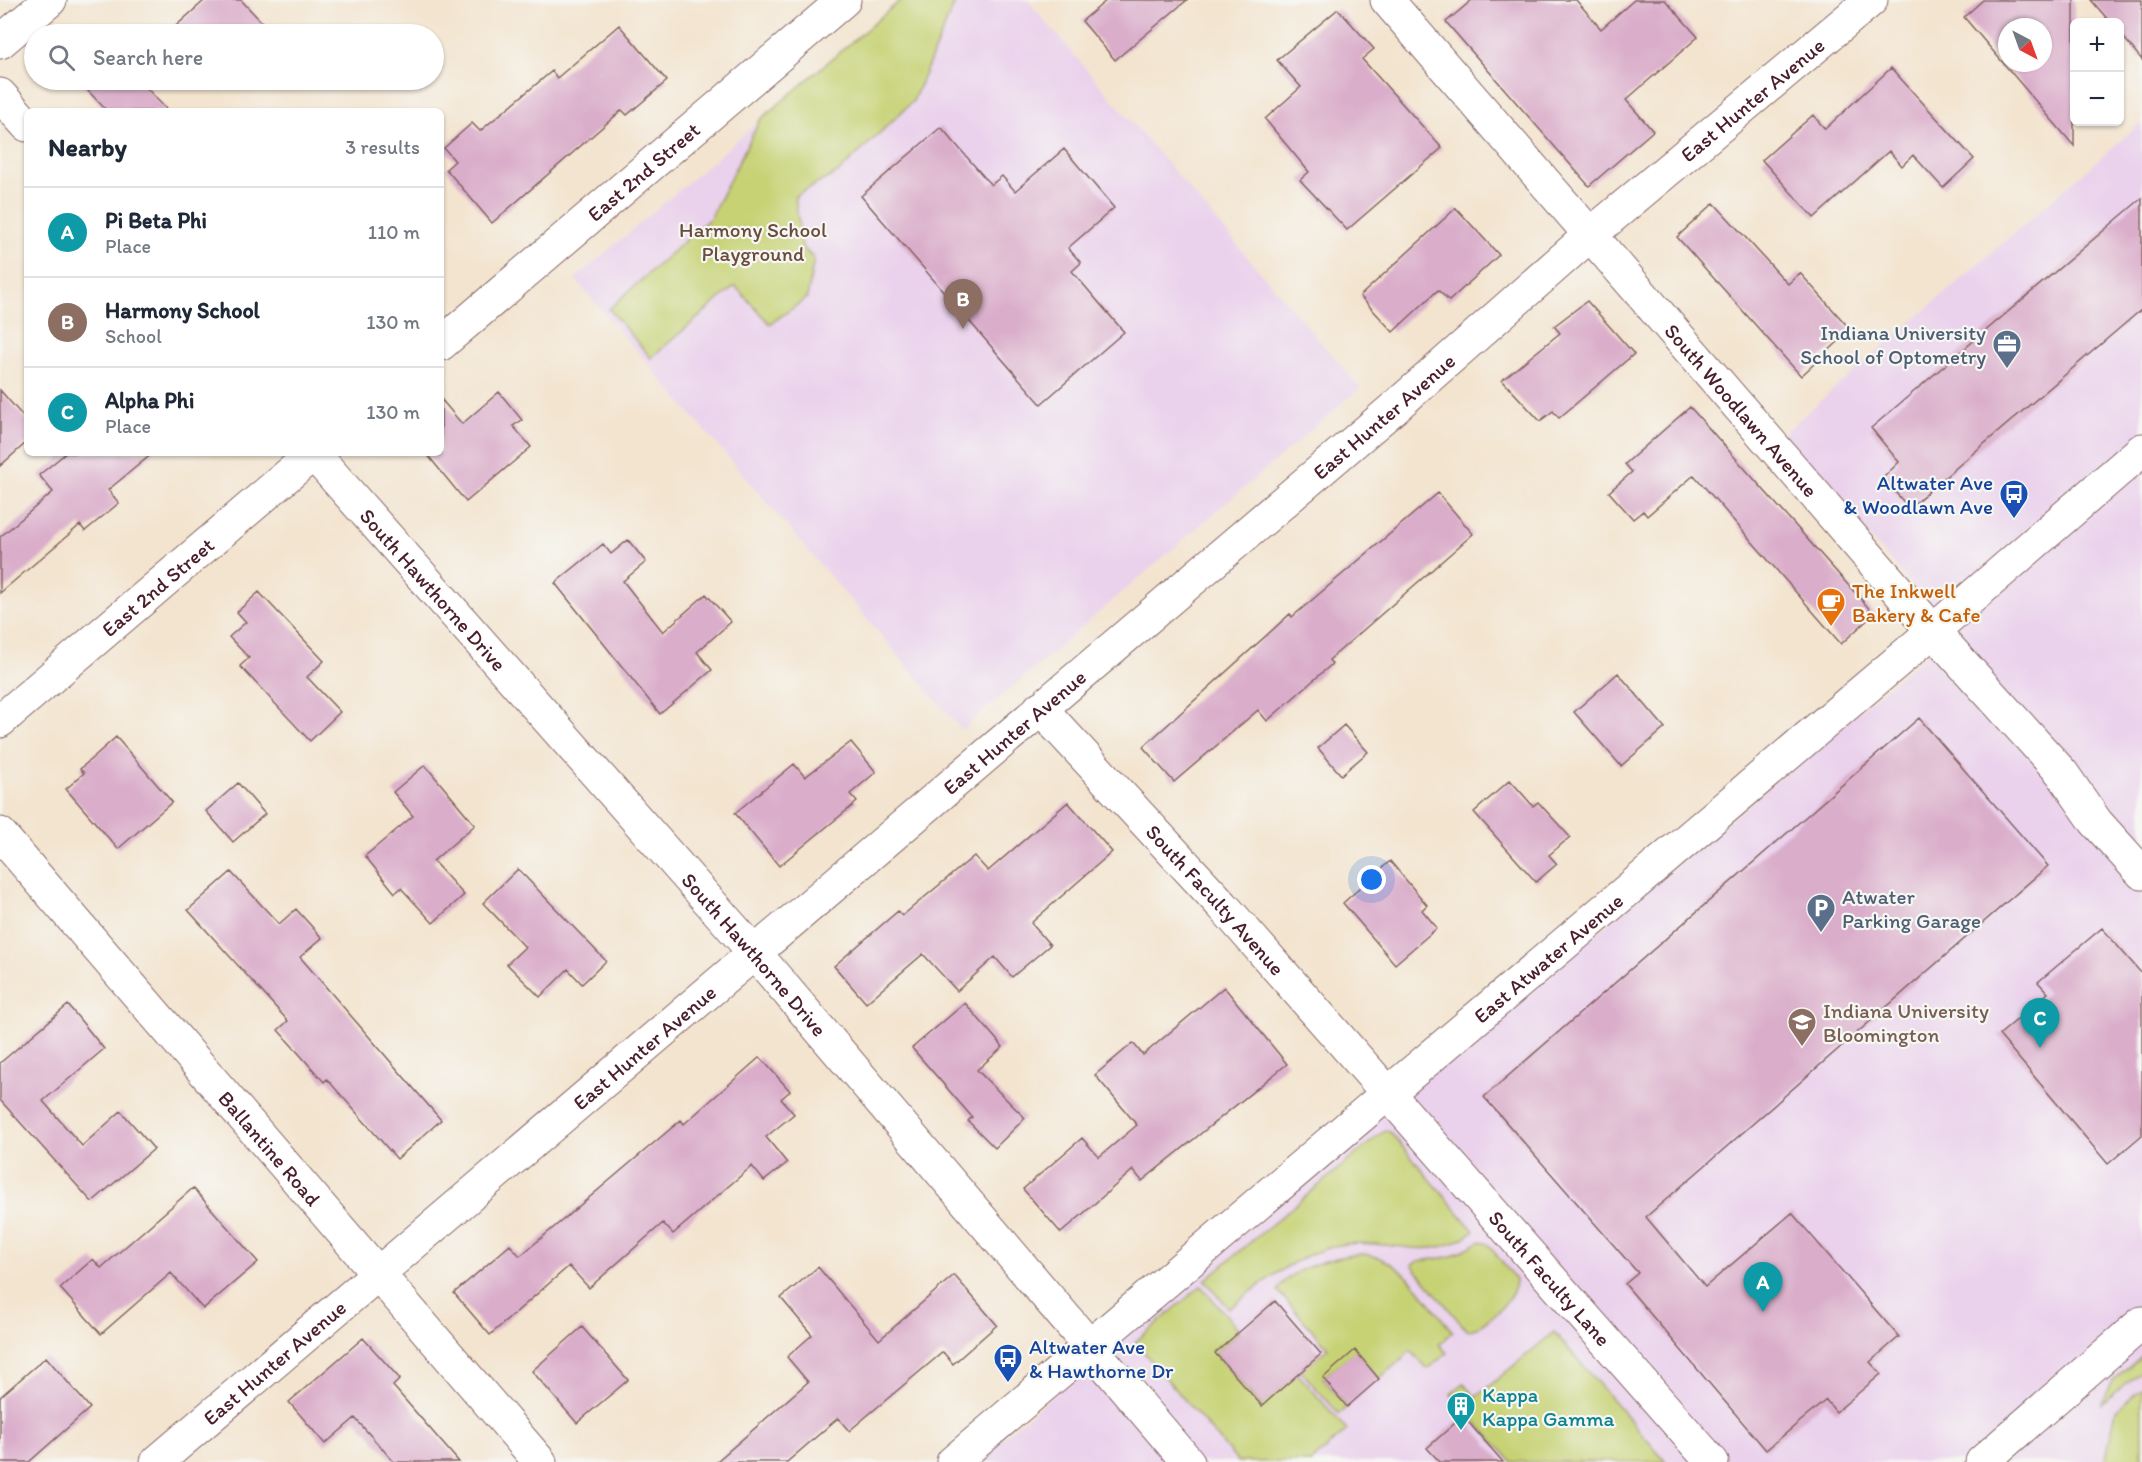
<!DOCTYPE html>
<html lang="en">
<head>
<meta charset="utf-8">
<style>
	:root { --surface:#fff; --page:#f6f6f7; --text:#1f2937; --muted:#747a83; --line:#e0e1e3; --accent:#b5179e }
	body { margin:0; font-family:Itim,sans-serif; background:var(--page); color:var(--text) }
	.controls { position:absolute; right:18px; top:18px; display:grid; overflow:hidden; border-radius:9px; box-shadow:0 2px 4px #0004 }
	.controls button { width:54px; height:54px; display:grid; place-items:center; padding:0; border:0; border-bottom:2px solid var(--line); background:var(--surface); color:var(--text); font:30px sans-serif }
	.compass { position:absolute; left:1998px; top:18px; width:54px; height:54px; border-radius:50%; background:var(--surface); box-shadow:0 2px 4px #0004; rotate:139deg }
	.you { position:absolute; left:1372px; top:880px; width:21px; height:21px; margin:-15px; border:4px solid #fff; border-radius:50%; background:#1a73e8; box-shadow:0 0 0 9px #1a73e833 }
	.badge { display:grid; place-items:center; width:39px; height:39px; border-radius:50%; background:var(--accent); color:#fff; font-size:20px; font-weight:700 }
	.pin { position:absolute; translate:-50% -50px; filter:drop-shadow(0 2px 3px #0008) }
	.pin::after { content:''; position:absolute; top:32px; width:21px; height:18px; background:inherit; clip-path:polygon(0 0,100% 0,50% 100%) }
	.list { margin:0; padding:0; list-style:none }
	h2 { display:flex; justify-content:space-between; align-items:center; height:78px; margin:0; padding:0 24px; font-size:26px }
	h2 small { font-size:20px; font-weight:400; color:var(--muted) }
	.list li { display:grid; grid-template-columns:39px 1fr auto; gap:18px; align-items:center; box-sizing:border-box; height:90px; padding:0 24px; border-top:2px solid var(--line) }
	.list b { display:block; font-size:22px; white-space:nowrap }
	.list p { margin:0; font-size:20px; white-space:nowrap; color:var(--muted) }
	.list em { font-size:20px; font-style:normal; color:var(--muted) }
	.icon { flex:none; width:33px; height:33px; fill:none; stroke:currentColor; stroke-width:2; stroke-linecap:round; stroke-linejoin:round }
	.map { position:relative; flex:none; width:2142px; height:1462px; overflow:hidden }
	.search { position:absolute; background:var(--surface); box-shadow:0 2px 4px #0004; left:24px; top:24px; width:420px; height:66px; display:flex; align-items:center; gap:15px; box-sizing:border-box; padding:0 21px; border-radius:33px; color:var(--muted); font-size:22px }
	.panel { position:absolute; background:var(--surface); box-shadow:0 2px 4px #0004; left:24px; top:108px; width:420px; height:348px; border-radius:9px }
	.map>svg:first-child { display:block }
	.built { fill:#ead1ec }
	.green { fill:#c6d273; stroke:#88784f; stroke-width:1.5 }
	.building { fill:#daadca; fill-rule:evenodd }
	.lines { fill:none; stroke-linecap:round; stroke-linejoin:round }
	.minor-casing { stroke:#856464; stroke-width:35 }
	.major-casing { stroke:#856464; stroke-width:35 }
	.minor { stroke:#fff; stroke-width:33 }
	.major { stroke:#fff; stroke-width:33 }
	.labels { text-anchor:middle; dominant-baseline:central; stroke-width:4.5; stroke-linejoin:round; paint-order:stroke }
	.street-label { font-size:21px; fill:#4a1f2b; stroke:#f6f6f2 }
	.park-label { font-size:21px; fill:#694c3d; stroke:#f6f6f2 }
	.service-label { font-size:21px; fill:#4e5e75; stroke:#f6f6f2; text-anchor:end }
	.transit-label { font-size:21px; fill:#164399; stroke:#f6f6f2; text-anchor:end }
	.food-label { font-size:21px; fill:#c56008; stroke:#f6f6f2; text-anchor:start }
	.education-label { font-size:21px; fill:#785e54; stroke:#f6f6f2; text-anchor:start }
	.culture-label { font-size:21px; fill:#0d838f; stroke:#f6f6f2; text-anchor:start }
</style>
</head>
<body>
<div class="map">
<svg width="2142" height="1462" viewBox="0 0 2142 1462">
	<rect width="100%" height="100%" fill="#f6f6f2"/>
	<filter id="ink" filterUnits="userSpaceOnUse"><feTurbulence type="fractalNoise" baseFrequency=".0167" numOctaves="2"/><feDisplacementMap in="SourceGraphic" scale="12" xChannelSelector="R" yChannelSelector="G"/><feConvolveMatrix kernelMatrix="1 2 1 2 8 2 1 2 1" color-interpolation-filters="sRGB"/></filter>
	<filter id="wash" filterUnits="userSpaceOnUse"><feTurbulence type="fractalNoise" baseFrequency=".008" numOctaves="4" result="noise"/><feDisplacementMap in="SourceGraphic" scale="24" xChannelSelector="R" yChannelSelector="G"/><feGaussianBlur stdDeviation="1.35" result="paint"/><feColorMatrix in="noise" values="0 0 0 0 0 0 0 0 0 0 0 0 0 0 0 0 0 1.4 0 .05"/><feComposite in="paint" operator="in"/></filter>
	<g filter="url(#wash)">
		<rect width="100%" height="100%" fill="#f3e4cf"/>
		<path class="built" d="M901,0h126l333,388 -398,342 -387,-451z
			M2142,122v1340h-1168l978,-830 -171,-197z"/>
		<path class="green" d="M901,0h55l-43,101 -74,71 -44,24 7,51 12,12 -7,39 -37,26 -35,-38 -84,72 -42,-49 101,-91 50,-98z
			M1385,1130l5,2 84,99c-43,34 -83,7 -129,13 -44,7 -82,38 -116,65l-24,-29z
			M1481,1241l7,3 28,36c-1,19 -31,47 -49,51l-55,-66 6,-4 32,-4z
			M1361,1254c41,1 67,49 92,78l-14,12 8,9 -19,16 -17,-18 -32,28 -24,-28 -32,27 24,29 -8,7 -38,-43 27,-23 -50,-57c8,-23 61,-35 83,-37z
			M1201,1286l39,45 -25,22 46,53 37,-32 49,56 -36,32h-73l-103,-120z
			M1554,1332l112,130h-154l-61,-68 13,-11 12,14z
			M2142,1356v14l-41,35 12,-24z
			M2142,1388v74h-37l11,-52z"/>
		<g id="blocks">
			<path class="building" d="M205,0h36l32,34h-106z
				M1107,0h80l-72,60 -33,-39z
				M1472,0h104l25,29 33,-29h31l33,37 -72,63 27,31 -64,55 -143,-164z
				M1983,0h91v146l-110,-129zM2007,27h36v36h-36z
				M2091,0h51v60l-22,-27v-11h-10z
				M1338,9l36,40 -12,10 80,89 -95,82 -47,-50 9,-8 -44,-53 36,-32 -24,-27z
				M619,25l48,56 -40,34 -5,-5 -130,113 -46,-54 9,-8 -11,-13 28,-25 8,8 72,-60 5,7z
				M1891,68l83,91 -31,29 -30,-33 -11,11 -13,-15 -75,67 -52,-58 51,-45 12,14z
				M78,80h61l29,31h-61z
				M941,127l50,58 11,-9 13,15 49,-42 50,59 -46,40 13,15 -9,8 52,61 -83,72 -180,-208z
				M2142,198v111l-233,199 -26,-30 16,-16 -28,-34z
				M1714,203l74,81 12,-11 51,57 -50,46 -124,-139z
				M1456,208l43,47 -50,46 -11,-11 -45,42 -33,-36z
				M1587,301l47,53 -75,64 -6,-7 -13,10 -38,-41 58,-47 -6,-7z
				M0,390l27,31v21l-27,24z
				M499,392l23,28 -9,6 18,21 -65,55 -40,-49h15v-54l21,25z
				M1690,407l184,207 -33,30 -147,-169 -47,41 -4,-5 -10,8 -24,-27 23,-20 -7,-8z
				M66,453h87l-45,37 11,13 -34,28 -5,-6 -80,68v-56l53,-45 -14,-17z
				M1438,493l35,41 -144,126 3,4 -65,57 -9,-11 -84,72 -31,-35 147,-133 2,3z
				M628,540l18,22 -23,19 40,51 43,-38 25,28 -34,30 15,18 -52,44 -105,-131 48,-39 8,10z
				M259,592l65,69 -17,16 33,35 -30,29 -70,-75 9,-8 -20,-21 17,-15 -9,-10z
				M1618,673l47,55 -44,38 -47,-54z
				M1919,718l129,148 -402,351 59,70 87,-74 107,124 -29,25 11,12 -45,38 -10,-12 -60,50 -141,-166 13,-11 -154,-176z
				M1344,725l24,27 -27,23 -23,-27z
				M116,737l56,65 -54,47 -52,-60 18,-16 -4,-4z
				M851,742l25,30 -26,22 7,8 -78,64 -44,-53 59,-49 11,13z
				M425,765l50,60 -42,36 31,34 -31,28 -32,-35 -6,5 -30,-37 48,-40 -20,-24z
				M1510,780l23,26 5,-4 32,35 -21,18 8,9 -21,18 -62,-70z
				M238,783l27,31 -32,28 -27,-31z
				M1068,802l44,50 -81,71 19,22 -38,32 -17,-20 -38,34 -34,-37 -57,49 -32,-37 64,-55 4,5 72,-60 14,15z
				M1390,861l37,44 -5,5 15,18 -42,36 -52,-61z
				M518,869l88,92 -24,23 -14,-15 -28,28 -33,-33 18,-17 -42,-44z
				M231,872l48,52 17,-15 26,29 -22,19 141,163 -44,39 -70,-80 -3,3 -46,-52 10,-9 -100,-111z
				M2102,928l40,46v161l-34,29 -109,-129 49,-42 -10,-11z
				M1224,987l63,77 -145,117 -9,-11 -72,63 -38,-44 59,-51 17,19 38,-32 -42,-50 38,-32 10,12z
				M965,1003l38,44 -26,23 48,48 -30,30 -27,-27 4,-4 -60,-69z
				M68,1005l36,44 -61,52 39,45 39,-35 33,38 -62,53 -92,-102v-37z
				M760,1057l30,34 -9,8 13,15 -28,23 21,26 -23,18 -12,-15 -79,68 -10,-11 -74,65 -20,-22 -79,69 -36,-42 56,-48 10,11 161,-136 3,4z
				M193,1188l65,74 -55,47 -32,-36 -70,61 -41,-46 33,-29 8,9z
				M818,1267l61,73 75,-65 43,50 -44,39 -10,-12 -94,79 -11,-13 -51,44h-71l92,-80 -21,-25 25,-22 -31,-37z
				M1275,1301l46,53 -59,52 -47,-53z
				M582,1327l46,53 -51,43 -45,-52z
				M363,1338l37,41 -7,7 66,76h-65l-39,-44 -30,26 -36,-42z
				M1355,1350l24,29 -32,28 -24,-29z
				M46,1357l44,51 -61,54h-29v-65z
				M1463,1416l40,46h-63l-13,-14z"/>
		</g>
	</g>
	<g filter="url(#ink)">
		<use href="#blocks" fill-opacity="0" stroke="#856464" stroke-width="1.5"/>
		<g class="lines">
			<g class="minor-casing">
				<g id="minor">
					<path id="s1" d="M1387,0l546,631 129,142 34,49 46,51"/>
					<path d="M0,42l50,-42"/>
					<path d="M0,95l27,30"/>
					<path id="s2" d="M441,344l403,-344"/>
					<path id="s3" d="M313,453l441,499 434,510"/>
					<path id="s4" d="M1040,708l183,198 489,556"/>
					<path id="s5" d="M0,721l314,-268"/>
					<path id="s6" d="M0,834l540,628"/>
					<path id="s7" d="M157,1462l1238,-1055 195,-172 281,-235"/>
				</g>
			</g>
			<g class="major-casing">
				<g id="major">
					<path id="s8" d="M953,1462l959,-813 230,-199"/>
					<path d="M1982,1462l160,-139"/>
				</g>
			</g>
			<use href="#minor" class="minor"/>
			<use href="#major" class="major"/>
		</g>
	</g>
	<defs>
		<g id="office-pin" transform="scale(1.5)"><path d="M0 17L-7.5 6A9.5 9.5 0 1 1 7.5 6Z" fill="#5c6f8a" stroke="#f6f6f2"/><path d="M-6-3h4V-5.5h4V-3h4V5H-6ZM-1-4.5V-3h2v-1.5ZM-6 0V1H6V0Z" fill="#fff"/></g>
		<g id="bus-pin" transform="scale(1.5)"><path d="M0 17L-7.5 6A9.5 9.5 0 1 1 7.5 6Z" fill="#1a4fb4" stroke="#f6f6f2"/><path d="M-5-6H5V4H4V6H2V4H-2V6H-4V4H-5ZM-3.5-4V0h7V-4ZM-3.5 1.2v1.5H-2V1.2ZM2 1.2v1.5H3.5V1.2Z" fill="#fff"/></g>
		<g id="cafe-pin" transform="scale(1.5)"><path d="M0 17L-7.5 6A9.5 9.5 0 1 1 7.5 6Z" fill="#e8710a" stroke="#f6f6f2"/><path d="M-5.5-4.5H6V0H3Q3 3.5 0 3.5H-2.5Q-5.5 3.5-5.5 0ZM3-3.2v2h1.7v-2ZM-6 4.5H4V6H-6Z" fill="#fff"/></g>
		<g id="parking-pin" transform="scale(1.5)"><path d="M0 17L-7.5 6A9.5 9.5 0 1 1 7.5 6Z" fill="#5c6f8a" stroke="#f6f6f2"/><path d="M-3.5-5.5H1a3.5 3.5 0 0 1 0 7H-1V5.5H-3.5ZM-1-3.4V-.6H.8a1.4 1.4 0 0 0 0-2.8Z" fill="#fff"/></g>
		<g id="university-pin" transform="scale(1.5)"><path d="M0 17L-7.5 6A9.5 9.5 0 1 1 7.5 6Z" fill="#8d6e63" stroke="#f6f6f2"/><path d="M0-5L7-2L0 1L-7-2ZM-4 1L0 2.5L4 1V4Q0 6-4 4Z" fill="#fff"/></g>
		<g id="building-pin" transform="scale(1.5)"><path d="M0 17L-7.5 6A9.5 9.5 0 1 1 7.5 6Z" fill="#0f9aa8" stroke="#f6f6f2"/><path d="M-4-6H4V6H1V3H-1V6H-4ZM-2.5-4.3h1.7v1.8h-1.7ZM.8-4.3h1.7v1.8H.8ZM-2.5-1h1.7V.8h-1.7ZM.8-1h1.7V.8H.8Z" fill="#fff"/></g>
	</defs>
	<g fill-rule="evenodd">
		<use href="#office-pin" x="2007" y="344"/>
		<use href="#bus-pin" x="2014" y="494"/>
		<use href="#cafe-pin" x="1831" y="602"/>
		<use href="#parking-pin" x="1821" y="908"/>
		<use href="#university-pin" x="1802" y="1022"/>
		<use href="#bus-pin" x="1008" y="1358"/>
		<use href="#building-pin" x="1461" y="1406"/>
	</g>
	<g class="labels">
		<g class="street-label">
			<text stroke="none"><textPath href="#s7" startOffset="2098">East Hunter Avenue</textPath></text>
			<text stroke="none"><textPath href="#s2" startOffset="266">East 2nd Street</textPath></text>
			<text stroke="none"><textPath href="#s1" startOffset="542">South Woodlawn Avenue</textPath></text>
			<text stroke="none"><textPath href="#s7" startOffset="1612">East Hunter Avenue</textPath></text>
			<text stroke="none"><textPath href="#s5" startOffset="207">East 2nd Street</textPath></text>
			<text stroke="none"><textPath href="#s3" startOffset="182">South Hawthorne Drive</textPath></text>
			<text stroke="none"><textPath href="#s7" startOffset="1126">East Hunter Avenue</textPath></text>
			<text stroke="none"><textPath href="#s4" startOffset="260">South Faculty Avenue</textPath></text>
			<text stroke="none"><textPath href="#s3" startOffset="668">South Hawthorne Drive</textPath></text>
			<text stroke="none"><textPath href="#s8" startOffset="780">East Atwater Avenue</textPath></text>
			<text stroke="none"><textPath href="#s7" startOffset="640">East Hunter Avenue</textPath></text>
			<text stroke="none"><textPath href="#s6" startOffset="414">Ballantine Road</textPath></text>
			<text stroke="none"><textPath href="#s4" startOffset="765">South Faculty Lane</textPath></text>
			<text stroke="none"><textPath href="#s7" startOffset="154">East Hunter Avenue</textPath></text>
		</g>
		<g class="park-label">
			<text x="753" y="229">Harmony School<tspan x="753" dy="24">Playground</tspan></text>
		</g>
		<g class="service-label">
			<text x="1986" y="332">Indiana University<tspan x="1986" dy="24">School of Optometry</tspan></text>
			<text x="1842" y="896" text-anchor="start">Atwater<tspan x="1842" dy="24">Parking Garage</tspan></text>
		</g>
		<g class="transit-label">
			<text x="1993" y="482">Altwater Ave<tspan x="1993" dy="24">&amp; Woodlawn Ave</tspan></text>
			<text x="1029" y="1346" text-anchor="start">Altwater Ave<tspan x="1029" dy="24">&amp; Hawthorne Dr</tspan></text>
		</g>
		<g class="food-label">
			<text x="1852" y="590">The Inkwell<tspan x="1852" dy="24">Bakery &amp; Cafe</tspan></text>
		</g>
		<g class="education-label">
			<text x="1823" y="1010">Indiana University<tspan x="1823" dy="24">Bloomington</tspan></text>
		</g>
		<g class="culture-label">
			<text x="1482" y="1394">Kappa<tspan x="1482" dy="24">Kappa Gamma</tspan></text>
		</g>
	</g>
</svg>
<div class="controls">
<button>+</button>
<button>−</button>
</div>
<svg class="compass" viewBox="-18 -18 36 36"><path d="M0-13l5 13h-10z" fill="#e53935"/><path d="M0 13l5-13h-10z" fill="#747a83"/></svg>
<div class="you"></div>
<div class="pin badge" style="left:1763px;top:1312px;background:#0f9aa8">A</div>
<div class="pin badge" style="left:963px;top:329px;background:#8d6e63">B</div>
<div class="pin badge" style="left:2040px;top:1048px;background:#0f9aa8">C</div>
<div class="search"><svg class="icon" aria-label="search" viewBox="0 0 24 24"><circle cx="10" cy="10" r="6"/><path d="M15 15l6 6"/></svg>Search here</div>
<section class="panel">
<h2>Nearby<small>3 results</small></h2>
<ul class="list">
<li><span class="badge" style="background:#0f9aa8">A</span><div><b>Pi Beta Phi</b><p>Place</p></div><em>110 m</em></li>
<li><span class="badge" style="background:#8d6e63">B</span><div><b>Harmony School</b><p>School</p></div><em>130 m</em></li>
<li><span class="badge" style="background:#0f9aa8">C</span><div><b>Alpha Phi</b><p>Place</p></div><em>130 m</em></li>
</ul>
</section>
</div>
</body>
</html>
